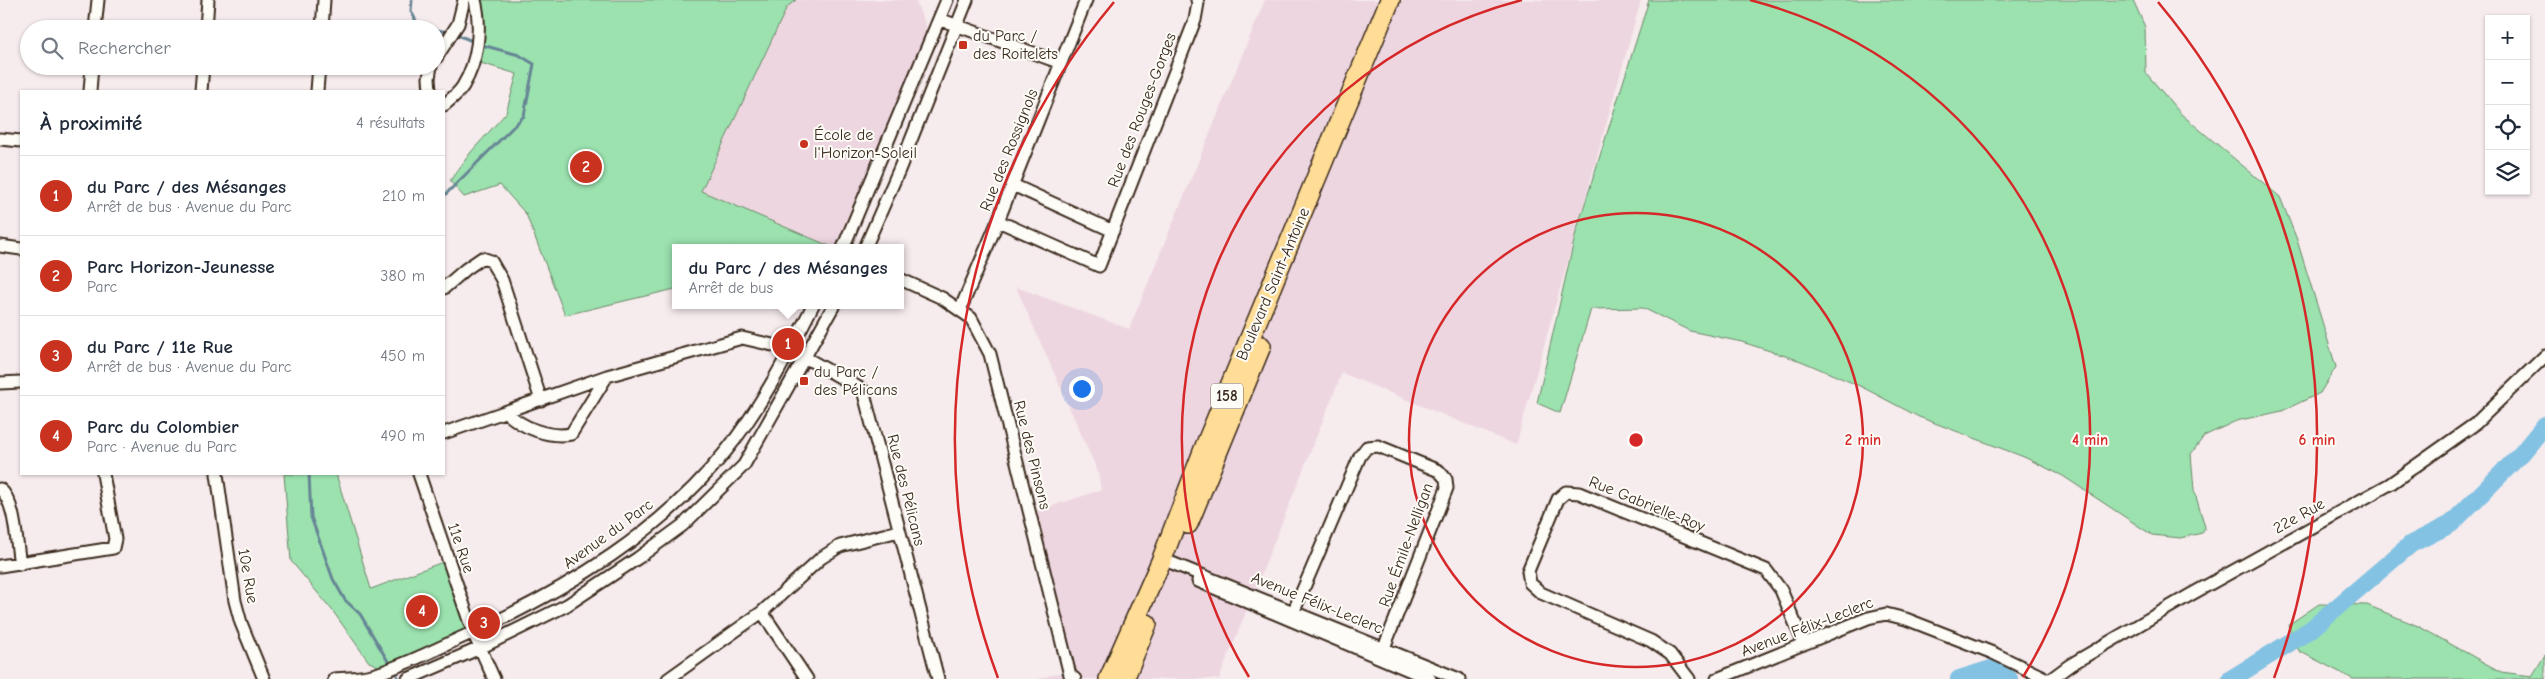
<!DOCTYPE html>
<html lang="fr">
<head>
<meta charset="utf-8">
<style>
	:root { --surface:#fff; --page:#f6f6f7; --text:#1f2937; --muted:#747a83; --line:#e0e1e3; --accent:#c8321e }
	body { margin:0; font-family:"Comic Neue",sans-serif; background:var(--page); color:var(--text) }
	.controls { position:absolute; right:15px; top:15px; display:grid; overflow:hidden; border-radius:0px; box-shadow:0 1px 4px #0004 }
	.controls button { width:45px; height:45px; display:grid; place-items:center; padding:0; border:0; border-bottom:1px solid var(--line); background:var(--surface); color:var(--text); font:25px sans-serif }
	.you { position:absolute; left:1081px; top:388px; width:18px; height:18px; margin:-12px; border:4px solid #fff; border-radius:50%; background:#1a73e8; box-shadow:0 0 0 8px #1a73e833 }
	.badge { display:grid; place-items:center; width:32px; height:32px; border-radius:50%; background:var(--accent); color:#fff; font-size:16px; font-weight:700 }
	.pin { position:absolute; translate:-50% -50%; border:2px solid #fff; box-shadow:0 1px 5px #0006 }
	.popup { position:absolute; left:672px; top:244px; width:232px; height:65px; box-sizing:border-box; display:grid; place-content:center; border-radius:0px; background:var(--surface); filter:drop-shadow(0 1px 4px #0005); font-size:16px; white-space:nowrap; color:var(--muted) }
	.popup b { font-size:19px; color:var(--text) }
	.popup::after { content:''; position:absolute; left:50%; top:100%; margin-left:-10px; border:10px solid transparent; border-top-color:var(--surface) }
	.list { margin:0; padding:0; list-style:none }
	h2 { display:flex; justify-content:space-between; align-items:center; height:65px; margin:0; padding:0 20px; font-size:21px }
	h2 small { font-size:16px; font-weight:400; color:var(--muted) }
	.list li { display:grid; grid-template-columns:32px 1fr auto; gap:15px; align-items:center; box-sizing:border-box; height:80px; padding:0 20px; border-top:1px solid var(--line) }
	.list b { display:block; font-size:19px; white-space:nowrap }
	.list p { margin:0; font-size:16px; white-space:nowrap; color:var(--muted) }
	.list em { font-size:16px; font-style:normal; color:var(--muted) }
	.icon { flex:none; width:28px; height:28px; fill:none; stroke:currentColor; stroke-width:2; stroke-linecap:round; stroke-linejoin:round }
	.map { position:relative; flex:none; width:2545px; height:679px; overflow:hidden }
	.search { position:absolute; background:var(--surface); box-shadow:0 1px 4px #0004; left:20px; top:20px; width:425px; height:55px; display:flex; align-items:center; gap:12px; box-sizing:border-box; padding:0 18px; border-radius:28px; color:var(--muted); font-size:19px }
	.panel { position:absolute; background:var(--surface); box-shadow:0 1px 4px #0004; left:20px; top:90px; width:425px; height:385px; border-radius:0px }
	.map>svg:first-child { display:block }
	.built { fill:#edd6e0 }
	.green { fill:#9be2af; stroke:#6b8666 }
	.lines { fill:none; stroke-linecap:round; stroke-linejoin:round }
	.stream { stroke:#668594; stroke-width:3 }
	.river { stroke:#83c2e3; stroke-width:18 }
	.minor-casing { stroke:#3b2a1e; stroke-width:15 }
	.primary-casing { stroke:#3b2a1e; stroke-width:22 }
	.minor { stroke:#fdfcf7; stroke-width:11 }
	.primary { stroke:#ffdd96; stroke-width:19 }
	.ring { fill:none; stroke:#d62828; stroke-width:2.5 }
	.poi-dot { fill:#c8321e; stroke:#fdfcf7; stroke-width:2 }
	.labels { text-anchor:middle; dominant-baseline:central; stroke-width:4; stroke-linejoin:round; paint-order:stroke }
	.shield { fill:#fdfcf7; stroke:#75695f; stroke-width:1 }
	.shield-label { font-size:15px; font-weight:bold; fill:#3b2a1e }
	.poi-label { font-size:16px; fill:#3b2a1e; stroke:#fdfcf7; text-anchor:start }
	.street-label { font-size:16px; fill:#3b2a1e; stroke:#fdfcf7 }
	.centre { fill:#d62828; stroke:#fdfcf7; stroke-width:2.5 }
	.ring-label { font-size:15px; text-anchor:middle; font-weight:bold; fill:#d62828; stroke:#fdfcf7; stroke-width:4; stroke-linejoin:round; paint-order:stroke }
</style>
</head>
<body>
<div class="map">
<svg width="2545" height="679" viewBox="0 0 2545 679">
	<rect width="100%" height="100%" fill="#f6ebed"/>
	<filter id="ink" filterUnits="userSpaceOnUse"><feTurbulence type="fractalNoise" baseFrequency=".02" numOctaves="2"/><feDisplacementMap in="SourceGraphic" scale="10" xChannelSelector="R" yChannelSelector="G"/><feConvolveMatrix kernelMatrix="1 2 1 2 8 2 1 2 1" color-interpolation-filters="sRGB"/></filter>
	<g filter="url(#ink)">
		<path class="built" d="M796,0h119l16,38 -88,210h-9l-133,-57 86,-184z
			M1265,0h376l-125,445 -174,-72 -123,306h-181l32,-9 -39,-157 70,-23 -3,-18 -82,-185 113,42z"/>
		<path class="green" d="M475,0h321l-9,7 -86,184 133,57h-158l-1,41 -110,26 -39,-101 -26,-29 -36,12 -14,-16 21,-29 35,-39 11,-39 -43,-13z
			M1649,0h484l12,27 1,46 35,41 99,83 17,43 39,127 -16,26 -38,18 -46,10 -32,15 -13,18 3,36 11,37 -3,6 -22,5 -28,-3 -89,-59 -39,-19 -105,-40 -57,-30 -61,-26 -59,-19 -52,-11 -47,-23 -52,1 -31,104 -23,-10 39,-171z
			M284,474h52l35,115 77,-29 25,73 -77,34 -18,-1 -9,-4 -37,-52 -41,-49z
			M2319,604l48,1 51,21 83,46 31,4 13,-21v24h-192l-54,-28 -11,-26z"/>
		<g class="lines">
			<path class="stream" d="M412,0l-1,11 9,18
				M436,30l14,2
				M458,35l14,6
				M444,196l80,-80 10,-52 -15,-9 -37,-10
				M309,474l2,43 22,62 12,21 15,14 29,49
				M395,672l3,5"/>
			<path class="river" d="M1959,679l32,-10 18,10
				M2231,679l79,-49 101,-86 40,-20 71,-71 23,-28"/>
			<g class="minor-casing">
				<path id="minor" d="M939,19l122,44
					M95,29l3,-29
					M206,29l2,-29
					M322,29l2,-29
					M436,58l22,-34 6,-24
					M90,91l2,-25
					M201,91l2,-25
					M317,91l2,-25
					M430,91l-1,-13 2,-12
					M444,105c6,-5 15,-12 19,-19 15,-25 19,-58 12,-86
					M0,139l21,2
					M1013,185l100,46
					M998,221l101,45 96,-246 3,-17 -1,-3
					M0,246l21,3
					M843,248l104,-248
					M865,248l34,-78 68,-170
					M900,279l42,19 29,20 19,36 80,321 5,4
					M444,288l22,-19 16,-11 9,3 11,19 39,120
					M960,310l38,-89 88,-221
					M0,383l21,-1
					M506,412c16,16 43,26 65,22l36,-58
					M444,433l163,-57 135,-38 48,11 73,41 75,289
					M217,474l18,127 6,22 23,56
					M419,474l54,158 21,47
					M0,489c16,13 16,54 20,75
					M1162,559l297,120
					M0,566l113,-18 2,-9 -12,-65
					M1198,581l232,98
					M762,612l45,67
					M1290,620l70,-164 7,-9 11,-1 61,25 7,8 1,9 -67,170
					M334,679c15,-1 31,-1 45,-6 33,-11 65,-28 97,-42 93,-43 185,-99 250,-180 34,-42 63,-98 87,-146
					M408,679l72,-31 87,-43 71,-47 45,-33 61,-60 90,-160
					M668,679l94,-67 59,-54 19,-12 59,-15
					M1689,679l-19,-25 -19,-13 -110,-48 -11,-10 -2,-12 30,-72 8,-7 13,1 187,77 15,20 23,54
					M1717,679l151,-61 18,-4 20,5 87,34 54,26
					M2051,679l19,-14 120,-70 200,-111 85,-60 70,-68"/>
			</g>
			<g class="primary-casing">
				<path id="primary" d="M1188,524l73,-178
					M1109,679l53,-120 42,-110 186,-449
					M1124,679l23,-55"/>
			</g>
			<use href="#minor" class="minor"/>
			<use href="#primary" class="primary"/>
		</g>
	</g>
	<g class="ring">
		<circle cx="1636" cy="440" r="227"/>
		<path d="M1249 677A454 454 0 0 1 1522 0M1750 0A454 454 0 0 1 2023 677"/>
		<path d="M998 678A681 681 0 0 1 1114 2M2158 2A681 681 0 0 1 2274 678"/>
	</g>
	<g class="poi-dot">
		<rect x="958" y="40" width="10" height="10" rx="2.5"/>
		<circle cx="804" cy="144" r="5"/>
		<rect x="799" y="376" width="10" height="10" rx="2.5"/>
	</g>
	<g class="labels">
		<rect class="shield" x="1211" y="383.5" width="32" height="25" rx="4"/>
		<g class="shield-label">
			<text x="1227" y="396">158</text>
		</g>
		<g class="poi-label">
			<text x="973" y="36">du Parc /<tspan x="973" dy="18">des Roitelets</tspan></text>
			<text x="814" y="135">École de<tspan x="814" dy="18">l'Horizon-Soleil</tspan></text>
			<text x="814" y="372">du Parc /<tspan x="814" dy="18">des Pélicans</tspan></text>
		</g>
		<g class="street-label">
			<text transform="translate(1142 110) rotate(-69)">Rue des Rouges-Gorges</text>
			<text transform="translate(1009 150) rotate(-68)">Rue des Rossignols</text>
			<text transform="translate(1273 284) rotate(-67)">Boulevard Saint-Antoine</text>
			<text transform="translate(1032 455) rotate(76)">Rue des Pinsons</text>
			<text transform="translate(906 490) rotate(76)">Rue des Pélicans</text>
			<text transform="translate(1647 504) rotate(22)">Rue Gabrielle-Roy</text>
			<text transform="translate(2299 516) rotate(-29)">22e Rue</text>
			<text transform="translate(608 534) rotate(-36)">Avenue du Parc</text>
			<text transform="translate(1406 545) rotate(-70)">Rue Émile-Nelligan</text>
			<text transform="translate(461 548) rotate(71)">11e Rue</text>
			<text transform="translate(248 576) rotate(80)">10e Rue</text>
			<text transform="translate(1317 603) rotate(22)">Avenue Félix-Leclerc</text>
			<text transform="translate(1807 627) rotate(-21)">Avenue Félix-Leclerc</text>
		</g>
	</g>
	<circle cx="1636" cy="440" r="8" class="centre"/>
	<g class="ring-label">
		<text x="1863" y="445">2 min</text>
		<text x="2090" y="445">4 min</text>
		<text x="2317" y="445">6 min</text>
	</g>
</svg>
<div class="controls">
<button>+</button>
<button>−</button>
<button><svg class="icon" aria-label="locate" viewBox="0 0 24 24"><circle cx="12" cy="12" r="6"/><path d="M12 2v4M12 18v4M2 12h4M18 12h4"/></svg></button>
<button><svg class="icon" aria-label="layers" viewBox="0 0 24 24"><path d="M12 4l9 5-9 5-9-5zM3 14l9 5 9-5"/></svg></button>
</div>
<div class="you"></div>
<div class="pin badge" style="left:788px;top:344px">1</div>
<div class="popup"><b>du Parc / des Mésanges</b>Arrêt de bus</div>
<div class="pin badge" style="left:586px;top:167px">2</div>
<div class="pin badge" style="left:484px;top:623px">3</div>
<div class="pin badge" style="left:422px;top:611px">4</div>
<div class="search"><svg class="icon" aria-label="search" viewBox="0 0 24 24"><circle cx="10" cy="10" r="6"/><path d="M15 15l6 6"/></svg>Rechercher</div>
<section class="panel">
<h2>À proximité<small>4 résultats</small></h2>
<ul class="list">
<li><span class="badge">1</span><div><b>du Parc / des Mésanges</b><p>Arrêt de bus · Avenue du Parc</p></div><em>210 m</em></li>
<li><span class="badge">2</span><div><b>Parc Horizon-Jeunesse</b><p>Parc</p></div><em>380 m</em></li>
<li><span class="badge">3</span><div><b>du Parc / 11e Rue</b><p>Arrêt de bus · Avenue du Parc</p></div><em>450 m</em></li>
<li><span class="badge">4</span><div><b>Parc du Colombier</b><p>Parc · Avenue du Parc</p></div><em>490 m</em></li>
</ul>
</section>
</div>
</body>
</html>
